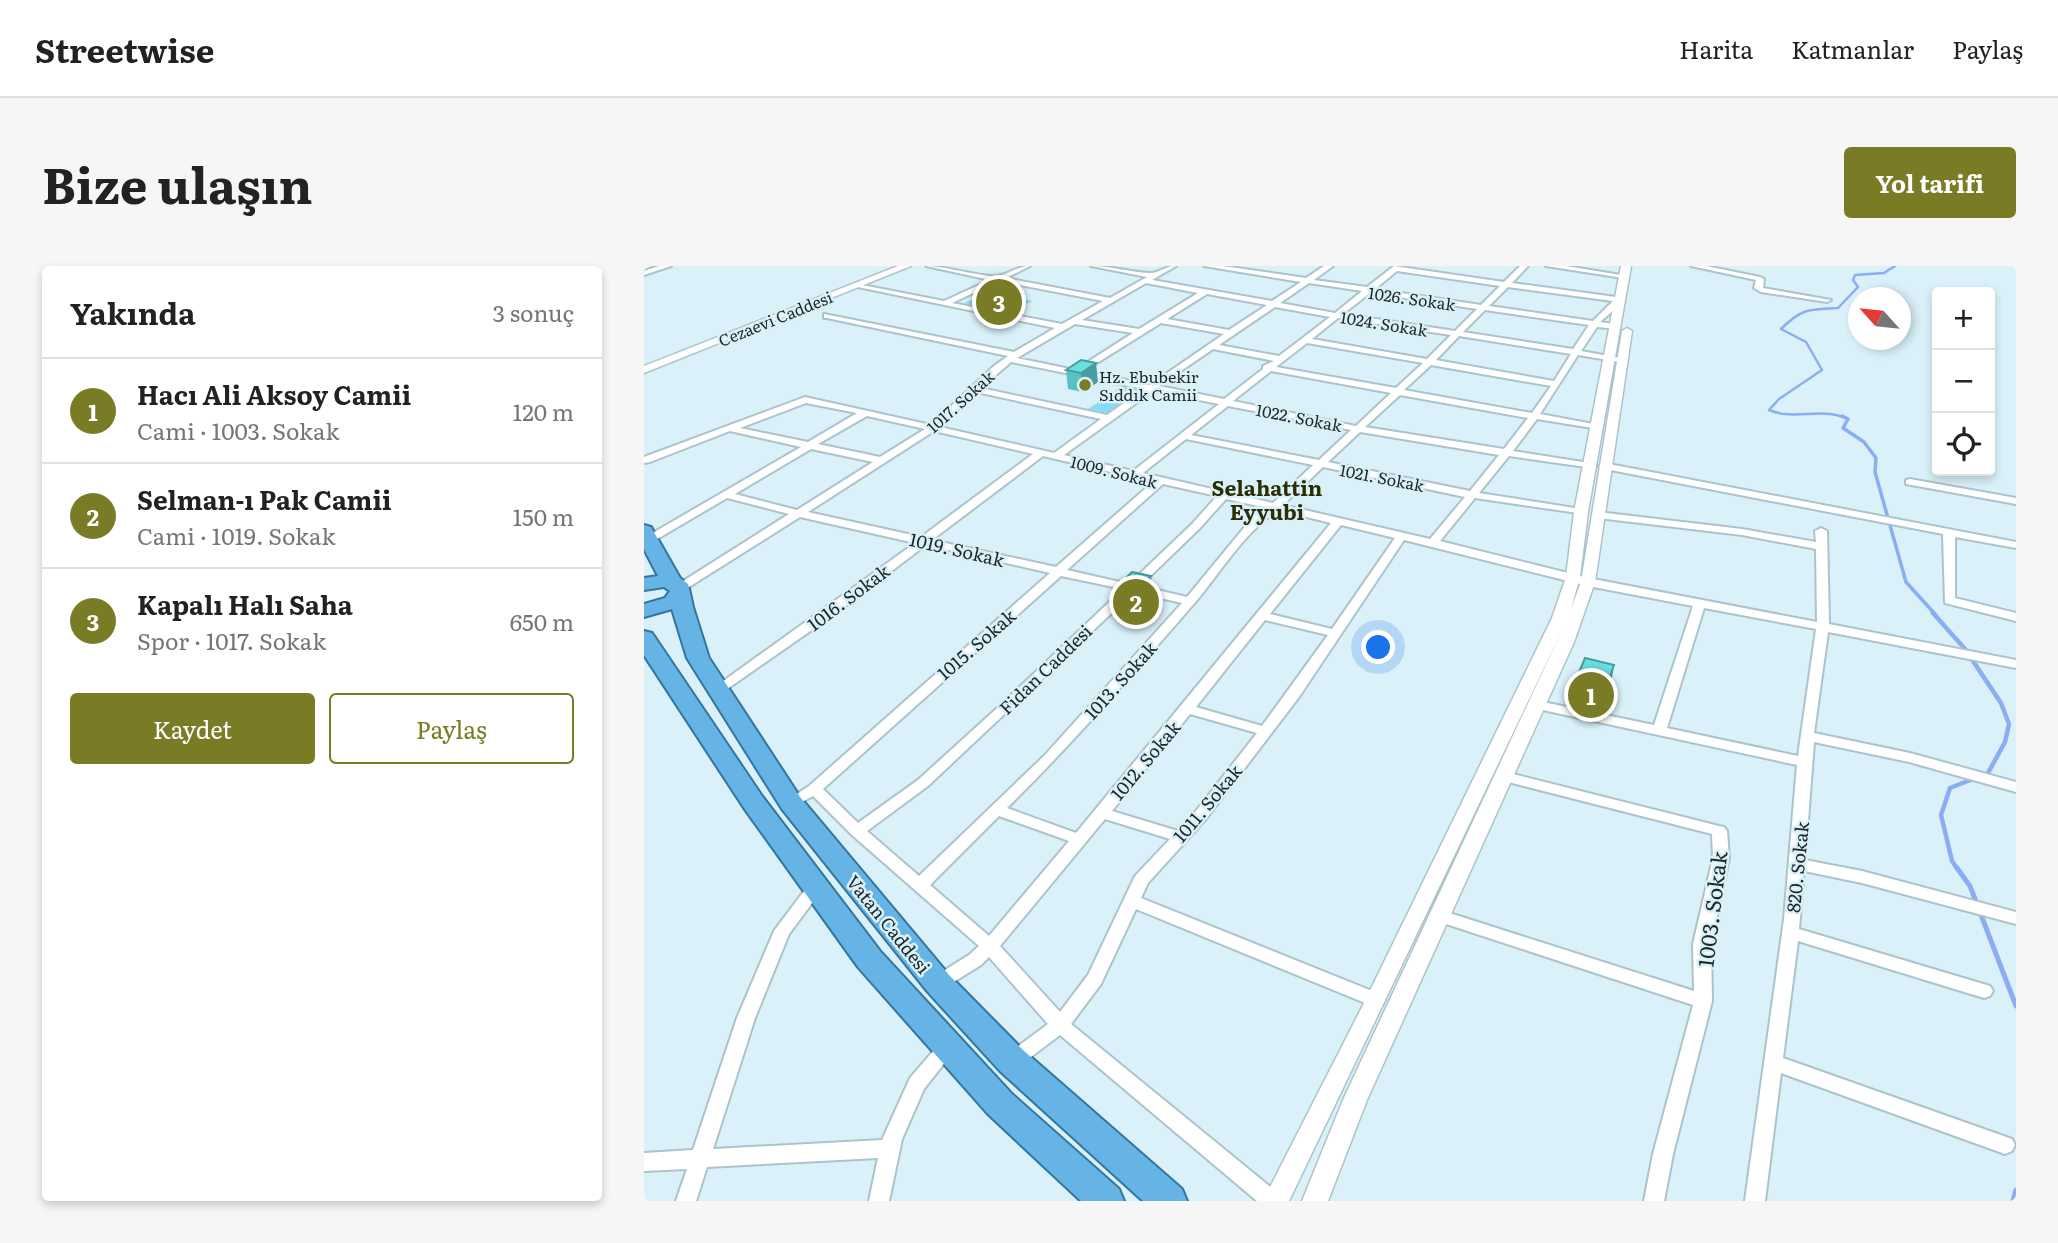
<!DOCTYPE html>
<html lang="tr">
<head>
<meta charset="utf-8">
<style>
	:root { --surface:#fff; --page:#f6f6f6; --text:#222; --muted:#767676; --line:#e0e0e0; --accent:#797c25 }
	body { margin:0; font-family:Literata,serif; background:var(--page); color:var(--text) }
	.controls { position:absolute; right:21px; top:21px; display:grid; overflow:hidden; border-radius:7px; box-shadow:0 4px 10px #0003 }
	.controls button { width:63px; height:63px; display:grid; place-items:center; padding:0; border:0; border-bottom:2px solid var(--line); background:var(--surface); color:var(--text); font:35px sans-serif }
	.compass { position:absolute; left:1204px; top:21px; width:63px; height:63px; border-radius:50%; background:var(--surface); box-shadow:0 4px 10px #0003; rotate:297deg }
	.you { position:absolute; left:735px; top:382px; width:24px; height:24px; margin:-18px; border:5px solid #fff; border-radius:50%; background:#1a73e8; box-shadow:0 0 0 10px #1a73e833 }
	.badge { display:grid; place-items:center; width:46px; height:46px; border-radius:50%; background:var(--accent); color:#fff; font-size:23px; font-weight:700 }
	.pin { position:absolute; translate:-50% -50%; border:4px solid #fff; box-shadow:0 2px 7px #0006 }
	.list { margin:0; padding:0; list-style:none }
	h2 { display:flex; justify-content:space-between; align-items:center; height:91px; margin:0; padding:0 28px; font-size:30px }
	h2 small { font-size:23px; font-weight:400; color:var(--muted) }
	.list li { display:grid; grid-template-columns:46px 1fr auto; gap:21px; align-items:center; box-sizing:border-box; height:105px; padding:0 28px; border-top:2px solid var(--line) }
	.list b { display:block; font-size:26px; white-space:nowrap }
	.list p { margin:0; font-size:23px; white-space:nowrap; color:var(--muted) }
	.list em { font-size:23px; font-style:normal; color:var(--muted) }
	.actions { display:flex; gap:14px; padding:21px 28px }
	.actions a { flex:1; padding:16px 0; border:2px solid var(--accent); border-radius:7px; text-align:center; font-size:24px; color:var(--accent) }
	.actions .main { background:var(--accent); color:#fff }
	.icon { flex:none; width:38px; height:38px; fill:none; stroke:currentColor; stroke-width:2; stroke-linecap:round; stroke-linejoin:round }
	.map { position:relative; flex:none; width:1372px; height:935px; overflow:hidden; border-radius:7px }
	header { display:flex; align-items:center; gap:42px; box-sizing:border-box; height:98px; padding:0 35px; background:var(--surface); border-bottom:2px solid var(--line) }
	header strong { font-size:33px }
	nav { display:flex; gap:38px; margin-inline-start:auto; font-size:24px }
	.intro { display:flex; align-items:center; justify-content:space-between; box-sizing:border-box; height:168px; padding:0 42px }
	h1 { margin:0; font-size:49px }
	.button { padding:18px 32px; border-radius:7px; background:var(--accent); color:#fff; font-size:24px; font-weight:700 }
	main { display:flex; gap:42px; padding:0 42px }
	aside { flex:1; background:var(--surface); border-radius:7px; box-shadow:0 4px 10px #0003 }
	.map>svg:first-child { display:block }
	.green { fill:#86dbf5 }
	.lines { fill:none; stroke-linecap:round; stroke-linejoin:round }
	.stream-far3 { stroke:#8baef3; stroke-width:2.5 }
	.stream-far2 { stroke:#8baef3; stroke-width:3.5 }
	.stream-far1 { stroke:#8baef3; stroke-width:4.5 }
	.stream { stroke:#8baef3; stroke-width:5 }
	.minor-casing { stroke:#adc3cb; stroke-width:4 }
	.tertiary-casing { stroke:#adc3cb; stroke-width:3 }
	.trunk-casing { stroke:#33769f; stroke-width:4 }
	.minor { fill:#fff; fill-rule:evenodd }
	.tertiary { fill:#fff; fill-rule:evenodd }
	.trunk { fill:#66b3e6; fill-rule:evenodd }
	.wall { fill:#59c0c3 }
	.shaded-wall { fill:#499c9f }
	.building { fill:#68dfe3; stroke:#499c9f; stroke-width:2 }
	.poi-dot { fill:#797c25; stroke:#daf1f9; stroke-width:2.5 }
	.labels { text-anchor:middle; dominant-baseline:central; stroke-width:5; stroke-linejoin:round; paint-order:stroke }
	.far-street-label { font-size:16px; fill:#1e2729; stroke:#daf1f9 }
	.far-poi-label { font-size:16px; fill:#1e2729; stroke:#daf1f9; text-anchor:start }
	.street-label { font-size:18px; fill:#1e2729; stroke:#daf1f9 }
	.far-district-label { font-size:21px; font-weight:bold; fill:#2c2d03; stroke:#daf1f9 }
	.near-street-label { font-size:21px; fill:#1e2729; stroke:#daf1f9 }
</style>
</head>
<body>
<header>
<strong>Streetwise</strong>
<nav><a>Harita</a><a>Katmanlar</a><a>Paylaş</a></nav>
</header>
<div class="intro"><h1>Bize ulaşın</h1><a class="button">Yol tarifi</a></div>
<main>
<aside>
<h2>Yakında<small>3 sonuç</small></h2>
<ul class="list">
<li><span class="badge">1</span><div><b>Hacı Ali Aksoy Camii</b><p>Cami · 1003. Sokak</p></div><em>120 m</em></li>
<li><span class="badge">2</span><div><b>Selman-ı Pak Camii</b><p>Cami · 1019. Sokak</p></div><em>150 m</em></li>
<li><span class="badge">3</span><div><b>Kapalı Halı Saha</b><p>Spor · 1017. Sokak</p></div><em>650 m</em></li>
</ul>
<div class="actions"><a class="main">Kaydet</a><a>Paylaş</a></div>
</aside>
<div class="map">
<svg width="1372" height="935" viewBox="0 0 1372 935">
	<rect width="100%" height="100%" fill="#daf1f9"/>
	<path class="green" d="M343,27l45,8 -22,11 -45,-9z
		M480,119l20,3 -36,25 -20,-4z"/>
	<g class="lines">
		<path class="stream-far3" d="M1202,152c-25,-11 -52,3 -77,-8l10,-11 43,-29 -16,-28 -25,-13c21,-21 29,-20 57,-21l20,-21 -5,-7 2,-5 29,-2 11,-7"/>
		<path class="stream-far2" d="M1198,150l6,3 -5,9 21,14 12,16 -1,14 31,110 29,32"/>
		<path class="stream-far1" d="M1289,347l32,36 36,54 8,21 -4,18 -17,31 -38,15 -9,27 11,46 6,9"/>
		<path class="stream" d="M1313,602l13,18 46,120
			M1369,935l3,-11"/>
		<g class="minor-casing">
			<path id="minor" d="M15,0h12l-27,9v-4z
				M282,0c19,0 59,12 72,10 12,-2 19,-10 32,-10l-24,12 104,20 37,-21 -56,-11c20,0 38,6 58,7 9,1 16,-7 27,-7l-24,14 120,21 29,-19 -97,-16h19l83,12 18,-12h9l-19,14 53,7 27,-21 110,16 16,-16h8l-16,17 111,15v4l-23,20 19,3v4l-22,-2 -16,24 45,8v4l-48,-8 -38,59 59,11v4l-62,-10 -24,32 76,12 5,3 -1,2 -84,-12 -30,37 102,16 5,3 -1,2 -110,-16 -35,43 148,37 229,44 -1,-73 -74,-14 -144,-17 -5,-3 5,-3 144,17 74,13 -1,-11 6,-3 6,3 2,93 187,36v8l-188,-36 -14,101 96,20 106,29v10l-107,-30 -95,-20 -9,118 57,11 154,41v12l-154,-41 -58,-12 -5,58 191,57 3,5 -3,5 -6,2 -186,-57 -15,117 229,81 3,6 -3,6 -7,3 -224,-81 -16,128h-20l39,-282 13,-154 -259,-56 -7,-4 7,-4 116,24 39,-119 -105,-20 -184,-46 -105,157 -93,122 -58,64 -7,15 241,97 3,5 -3,5 -6,2 -6,-2 -234,-96 -35,75 -30,40 208,170 3,7h-25l-197,-166 -41,31 -7,3 -7,-3 -2,-5 2,-5 43,-32 -59,-67 -8,8 -37,23 -6,2 -6,-2 -3,-5 3,-5 37,-23 10,-9 -127,-111 -39,-39 -22,12 -8,-5 26,-17 241,-213 -124,-28 -87,66 -119,83 -5,-1 -2,-3 2,-3 200,-144 -115,-26 -119,75 -6,-4 2,-3 112,-71 -62,-16 -75,44h-8v-4l157,-91 -71,-16 -80,31 -6,1v-6l161,-60 126,28 63,-59 14,-10 -181,-38h-3v-4l190,38 41,-24 -202,-42 4,-2 87,17 46,-21zM753,5l103,15 -19,19 -106,-16zM355,15l104,20 -41,23 -110,-21zM502,17l52,10 -59,36 -57,-9zM665,17l53,8 -27,22 -55,-10zM864,21l105,14 -20,20 -104,-15zM726,27l107,16 -22,22 -112,-17zM563,28l60,11 -38,25 -62,-11zM631,41l55,10 -51,39 -60,-11zM841,44l104,15 -16,24 -110,-17zM694,52l113,17 -24,24 -115,-20zM517,57l63,11 -74,51 -66,-14zM431,58l58,9 -58,37 -58,-12zM815,70l112,18 -17,27 -118,-21zM663,77l116,20 -27,25 -120,-21zM569,83l61,12 -11,5v3l-39,30 -65,-13zM367,96l133,27 -37,26 -126,-27zM787,99l120,21 -19,27 -128,-23zM627,105l120,22 -35,33 -123,-25zM509,125l66,13 -86,67 -69,-16zM332,126l125,27 -47,34 -114,-26zM756,129l128,23 -24,31 -139,-22zM162,137l51,10 -49,29 -68,-14zM584,140l123,24 -32,30 -128,-25zM223,150l58,13 -45,28 -62,-13zM290,165l99,23 -112,83 -113,-25zM716,166l139,23 -29,36 -142,-29zM542,173l127,26 -40,38 -130,-30zM167,183l62,13 -76,48 -62,-16zM399,190l85,20 5,3 20,3 -97,85 -124,-27zM679,201l142,30 -35,42 -147,-34zM519,218l54,12 -25,28 -63,60 -62,-14zM582,233l41,9 -15,10 -65,79 -47,-11 60,-58zM634,244l53,13 -255,310 -69,-25c65,-64 125,-133 185,-202 28,-32 50,-72 86,-96zM697,259l54,13 -63,91 -62,-15zM417,310l62,13 -117,111 -88,80 -60,43 -35,-34zM490,326l48,11 -137,152 -126,121 -52,-45 61,-45zM1060,342l112,21 -18,127 -131,-28zM621,354l63,15 -66,91 -66,-19zM546,448l67,19 -61,78 -18,20 -66,-20zM355,550l70,25 -80,95 -59,-51zM461,553l65,20 -35,37 -47,99 -28,37 -60,-66z
				M902,0h20l61,10 -4,2z
				M1047,0h15l54,11 4,2 -1,9 68,12 -4,2 -66,-10 -7,-4 2,-8z
				M960,197l412,79v6l-61,-11v61l61,15v8l-71,-18 -2,-69 -343,-66 -1,-2z
				M1266,213l106,19v6l-110,-20v-4z
				M861,506l214,54 5,1 3,4 2,27 -18,86 1,57 -39,153 -9,47h-20l9,-47 40,-149 -259,-85 -2,-4 2,-4 6,-2 254,81 -1,-47 20,-86 -1,-24 -212,-54 -2,-3 2,-3z
				M172,615l6,2 2,4 -35,47 -34,84 -42,131 169,-9 28,-62 31,-36 7,-3 7,3 2,5 -33,42 -22,50 -13,62h-20l9,-43 -171,9 -11,34h-20l11,-32 -43,2v-18l49,-3 44,-132 37,-87 36,-48z"/>
		</g>
		<g class="tertiary-casing">
			<path id="tertiary" d="M254,0h13l-267,107v-7z
				M977,0h10l-43,246 -8,65 -9,32 10,-27 41,-251 5,-3 5,3 -37,251 -21,60 -207,458 -39,101h-26l41,-101 222,-476 -276,577h-26l99,-194 190,-389 14,-41 8,-65z"/>
		</g>
		<g class="trunk-casing">
			<path id="trunk" d="M0,259l7,2 29,51 8,6 5,23 16,51 91,139 149,178 75,76 158,138 5,12h-44l-143,-130 -73,-80 -145,-182 -95,-151 -15,-49 -28,8v-13l21,-6 5,-7 -6,-4 -20,3v-12l14,-2 -14,-27z
				M0,365l8,2 110,163 118,155 132,143 107,95 5,12h-43l-93,-87 -130,-147 -114,-159 -100,-153z"/>
		</g>
		<use href="#minor" class="minor"/>
		<use href="#tertiary" class="tertiary"/>
		<use href="#trunk" class="trunk"/>
	</g>
	<path class="wall" d="M437,94l17,22 -15,10 -15,-3 -2,-19z
		M488,306l21,27 -15,16 -19,-5 -3,-23z
		M970,399l-4,24 -7,19 -30,-6 4,-25z"/>
	<path class="shaded-wall" d="M452,97l2,19 -15,10 -2,-19z
		M507,310l2,23 -15,16 -3,-24z
		M970,399l-4,24 -7,19 4,-24z"/>
	<path class="building" d="M437,94l15,3 -15,10 -15,-3z
		M488,306l19,4 -16,15 -19,-4z
		M941,392l29,7 -7,19 -30,-7z"/>
	<circle class="poi-dot" cx="441" cy="119" r="7"/>
	<g class="labels">
		<g class="far-street-label">
			<text transform="translate(768 32) rotate(8)">1026. Sokak</text>
			<text transform="translate(131 52) rotate(-22)">Cezaevi Caddesi</text>
			<text transform="translate(740 57) rotate(9)">1024. Sokak</text>
			<text transform="translate(316 135) rotate(-42)">1017. Sokak</text>
			<text transform="translate(655 151) rotate(11)">1022. Sokak</text>
			<text transform="translate(470 205) rotate(14)">1009. Sokak</text>
			<text transform="translate(738 211) rotate(11)">1021. Sokak</text>
		</g>
		<g class="far-poi-label">
			<text x="455" y="110">Hz. Ebubekir<tspan x="455" dy="18">Sıddık Camii</tspan></text>
		</g>
		<g class="street-label">
			<text transform="translate(313 283) rotate(13)">1019. Sokak</text>
			<text transform="translate(204 331) rotate(-37)">1016. Sokak</text>
			<text transform="translate(332 378) rotate(-41)">1015. Sokak</text>
			<text transform="translate(401 403) rotate(-44)">Fidan Caddesi</text>
			<text transform="translate(476 414) rotate(-48)">1013. Sokak</text>
			<text transform="translate(501 494) rotate(-50)">1012. Sokak</text>
			<text transform="translate(563 537) rotate(-50)">1011. Sokak</text>
			<text transform="translate(1153 601) rotate(-84)">820. Sokak</text>
			<text transform="translate(245 658) rotate(51)">Vatan Caddesi</text>
		</g>
		<g class="far-district-label">
			<text x="623" y="220">Selahattin<tspan x="623" dy="24">Eyyubi</tspan></text>
		</g>
		<g class="near-street-label">
			<text transform="translate(1067 643) rotate(-83)">1003. Sokak</text>
		</g>
	</g>
</svg>
<div class="controls">
<button>+</button>
<button>−</button>
<button><svg class="icon" aria-label="locate" viewBox="0 0 24 24"><circle cx="12" cy="12" r="6"/><path d="M12 2v4M12 18v4M2 12h4M18 12h4"/></svg></button>
</div>
<svg class="compass" viewBox="-18 -18 36 36"><path d="M0-13l5 13h-10z" fill="#e53935"/><path d="M0 13l5-13h-10z" fill="#767676"/></svg>
<div class="you"></div>
<div class="pin badge" style="left:947px;top:429px">1</div>
<div class="pin badge" style="left:492px;top:336px">2</div>
<div class="pin badge" style="left:355px;top:36px">3</div>
</div>
</main>
</body>
</html>
